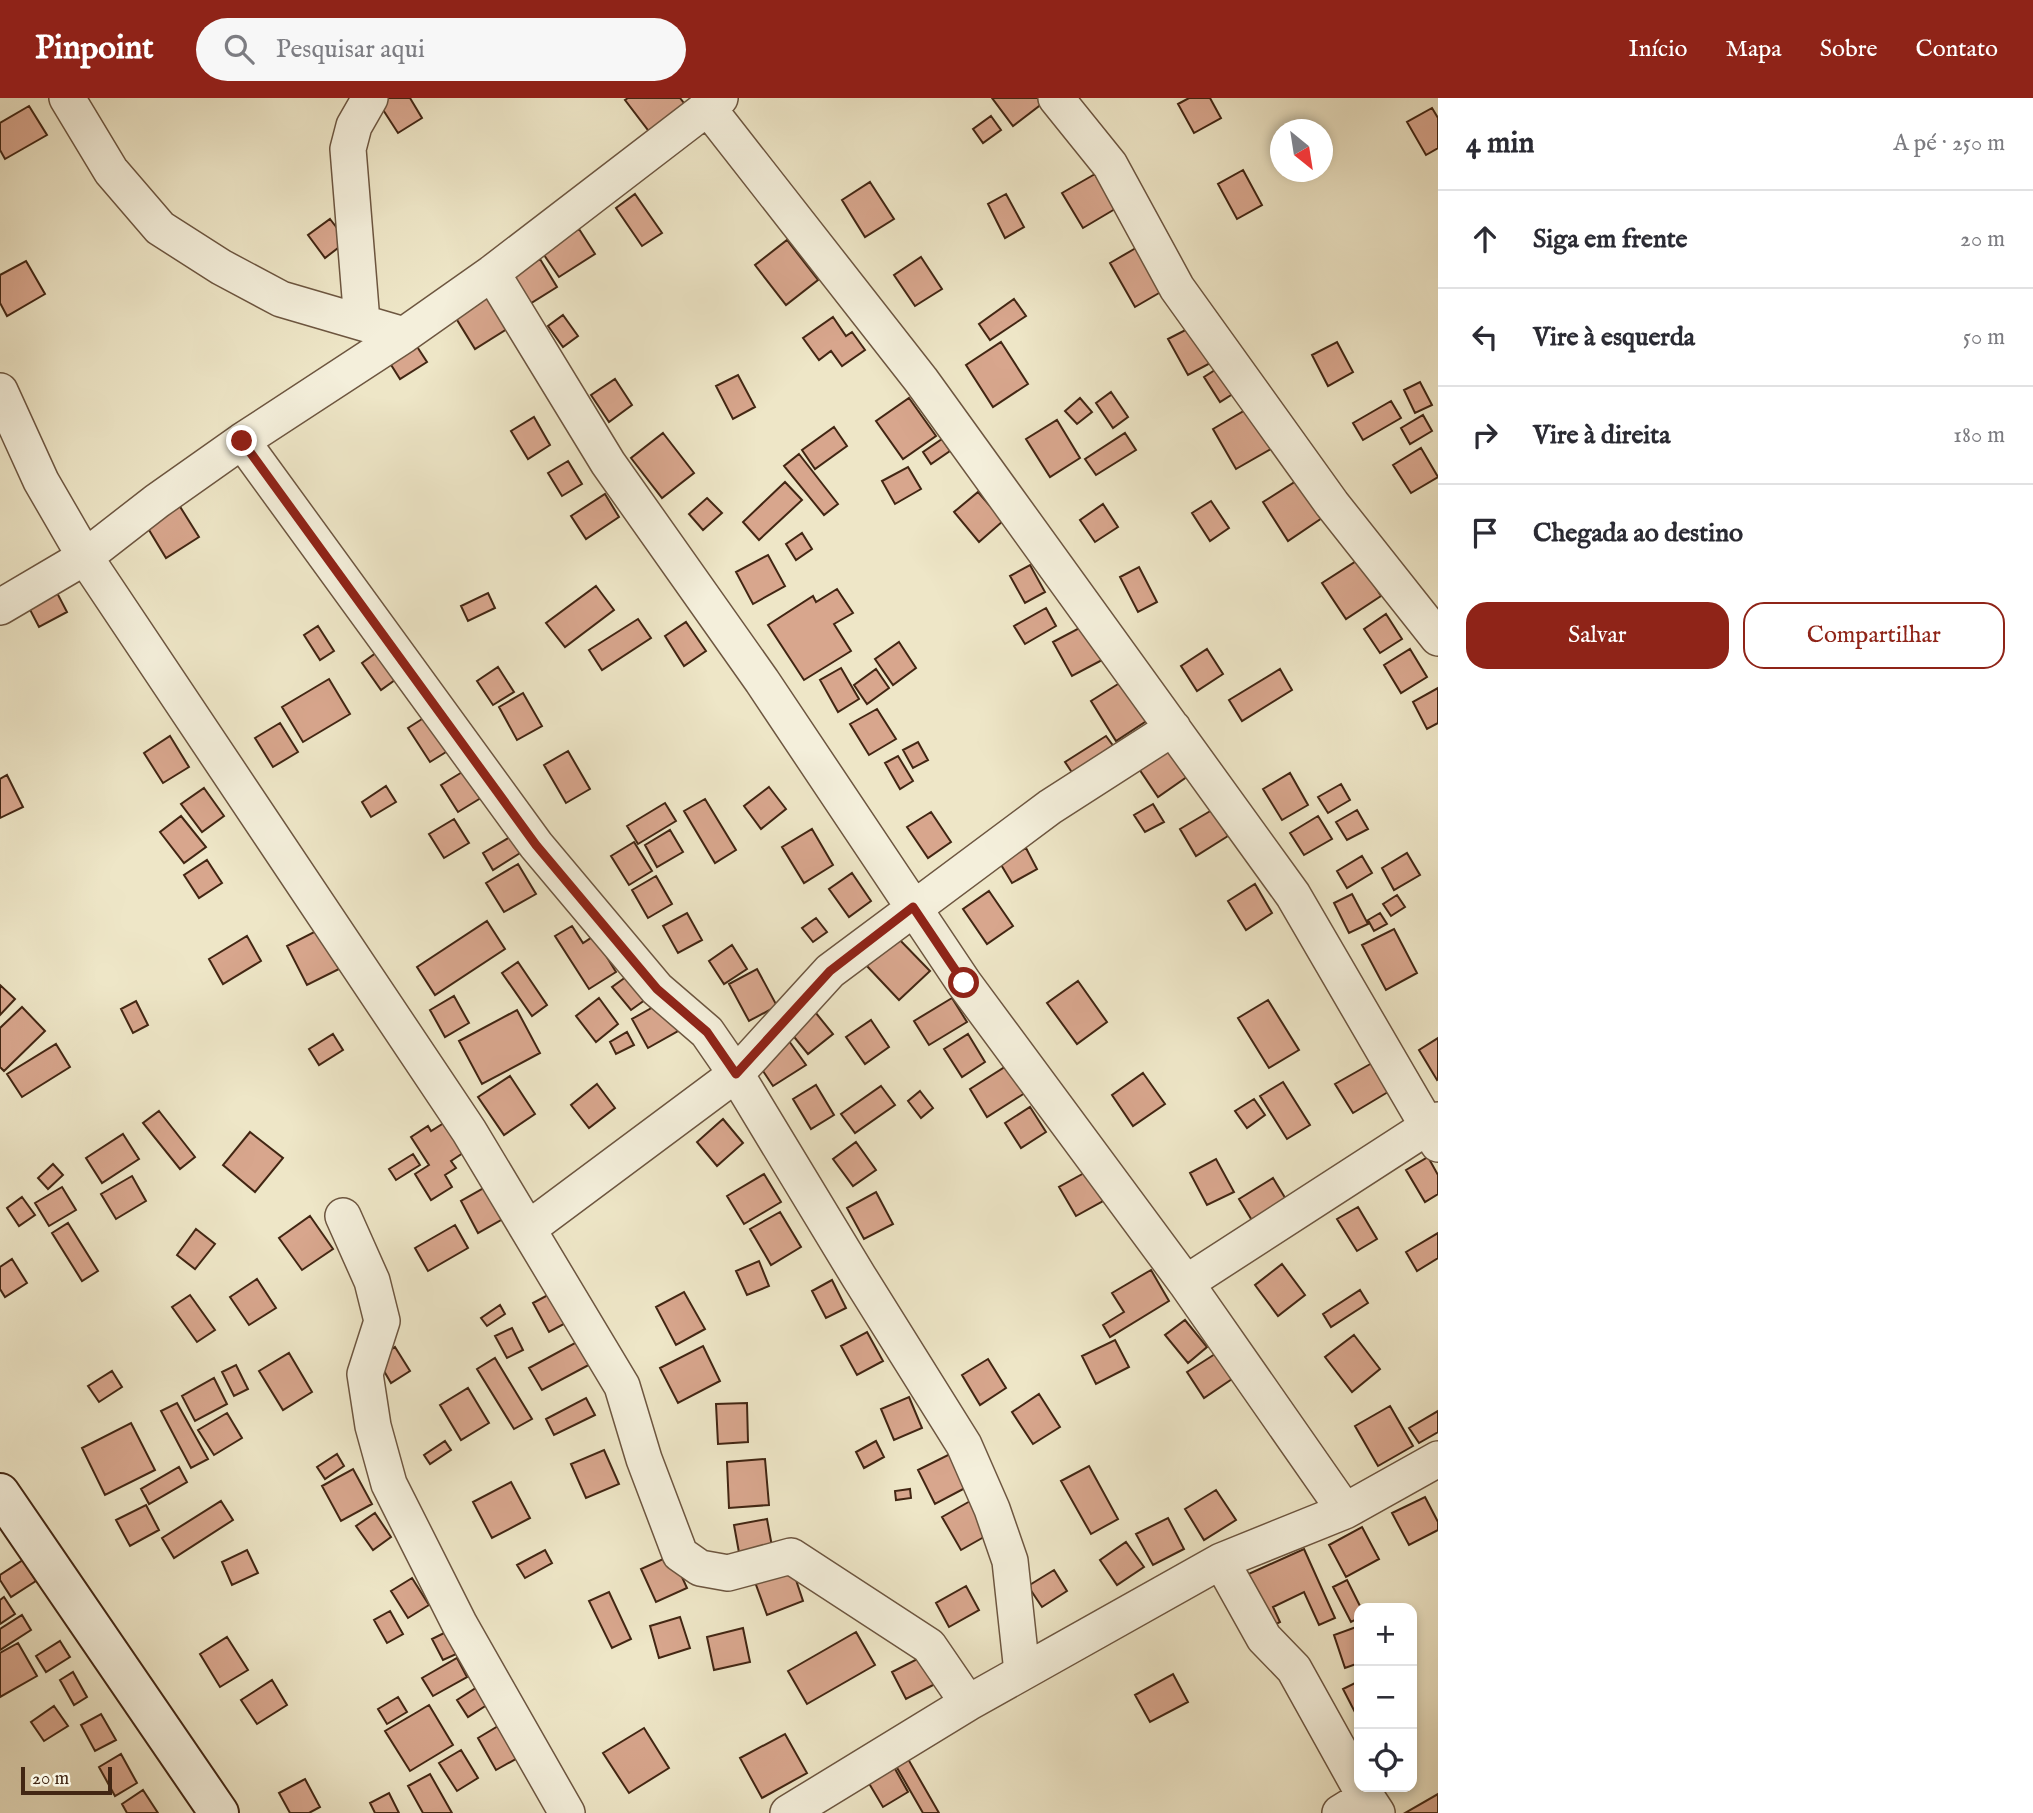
<!DOCTYPE html>
<html lang="pt">
<head>
<meta charset="utf-8">
<style>
	:root { --surface:#fff; --page:#f7f7f7; --text:#2b2b33; --muted:#7c7c81; --line:#e1e1e2; --accent:#8f2418 }
	body { margin:0; font-family:"IM FELL English",serif; background:var(--page); color:var(--text) }
	.controls { position:absolute; right:21px; bottom:21px; display:grid; overflow:hidden; border-radius:14px; box-shadow:0 4px 10px #0003 }
	.controls button { width:63px; height:63px; display:grid; place-items:center; padding:0; border:0; border-bottom:2px solid var(--line); background:var(--surface); color:var(--text); font:35px sans-serif }
	.compass { position:absolute; left:1270px; top:21px; width:63px; height:63px; border-radius:50%; background:var(--surface); box-shadow:0 4px 10px #0003; rotate:150deg }
	.scale { position:absolute; left:21px; bottom:18px; width:91px; box-sizing:border-box; padding-left:7px; border:4px solid #422613; border-top:0; font-size:19px; line-height:24px; white-space:nowrap; color:#422613; -webkit-text-stroke:5px #f4efdb; paint-order:stroke }
	.stop { position:absolute; width:21px; height:21px; margin:-16px; border:5px solid #8f2418; border-radius:50%; background:#fff }
	.stop.end { background:#8f2418; border-color:#fff; box-shadow:0 2px 7px #0008 }
	.list { margin:0; padding:0; list-style:none }
	h2 { display:flex; justify-content:space-between; align-items:center; height:91px; margin:0; padding:0 28px; font-size:30px }
	h2 small { font-size:23px; font-weight:400; color:var(--muted) }
	.list li { display:grid; grid-template-columns:46px 1fr auto; gap:21px; align-items:center; box-sizing:border-box; height:98px; padding:0 28px; border-top:2px solid var(--line) }
	.list b { display:block; font-size:26px; white-space:nowrap }
	.list em { font-size:23px; font-style:normal; color:var(--muted) }
	.actions { display:flex; gap:14px; padding:21px 28px }
	.actions a { flex:1; padding:16px 0; border:2px solid var(--accent); border-radius:21px; text-align:center; font-size:24px; color:var(--accent) }
	.actions .main { background:var(--accent); color:#fff }
	.icon { flex:none; width:38px; height:38px; fill:none; stroke:currentColor; stroke-width:2; stroke-linecap:round; stroke-linejoin:round }
	.map { position:relative; flex:none; width:1438px; height:1715px; overflow:hidden }
	header { display:flex; align-items:center; gap:42px; box-sizing:border-box; height:98px; padding:0 35px; background:var(--accent); color:#fff }
	header strong { font-size:33px }
	nav { display:flex; gap:38px; margin-inline-start:auto; font-size:24px }
	.search { width:490px; height:63px; background:var(--page); display:flex; align-items:center; gap:18px; box-sizing:border-box; padding:0 24px; border-radius:38px; color:var(--muted); font-size:26px }
	main { display:flex }
	aside { flex:1; background:var(--surface) }
	.map>svg:first-child { display:block }
	.building { fill:#d8a68d; stroke:#422613; stroke-width:2 }
	.lines { fill:none; stroke-linecap:round; stroke-linejoin:round }
	.minor-casing { stroke:#6d5640; stroke-width:38 }
	.secondary-casing { stroke:#422613; stroke-width:42 }
	.minor { stroke:#f4efdb; stroke-width:35 }
	.secondary { stroke:#f4efdb; stroke-width:38 }
	.route { stroke:#8f2418; stroke-width:9 }
</style>
</head>
<body>
<header>
<strong>Pinpoint</strong>
<div class="search"><svg class="icon" aria-label="search" viewBox="0 0 24 24"><circle cx="10" cy="10" r="6"/><path d="M15 15l6 6"/></svg>Pesquisar aqui</div>
<nav><a>Início</a><a>Mapa</a><a>Sobre</a><a>Contato</a></nav>
</header>
<main>
<div class="map">
<svg width="1438" height="1715" viewBox="0 0 1438 1715">
	<rect width="100%" height="100%" fill="#eee6c7"/>
	<filter id="stains"><feTurbulence type="fractalNoise" baseFrequency=".00286" numOctaves="4"/><feColorMatrix values="0 0 0 0 .2 0 0 0 0 .09 0 0 0 0 .02 0 0 0 .5 -.17"/></filter>
	<radialGradient id="worn" r=".72"><stop offset=".6" stop-color="#630" stop-opacity="0"/><stop offset="1" stop-color="#630" stop-opacity=".3"/></radialGradient>
	<path class="building" d="M384,0h26l12,20 -24,15 -20,-31z
		M628,0h52l7,9 -36,27 -26,-34z
		M992,0h47l4,5 -30,23z
		M1189,0h21l11,20 -27,15 -16,-29z
		M29,8l18,29 -42,24 -5,-9v-27z
		M1432,10l6,10v30l-12,7 -19,-33z
		M991,18l10,14 -18,13 -10,-14z
		M1243,72l19,35 -25,14 -19,-35z
		M1095,76l20,35 -32,19 -21,-35z
		M870,84l24,37 -29,18 -23,-37z
		M635,96l27,39 -20,13 -26,-38z
		M1006,96l18,33 -19,11 -17,-34z
		M330,121l17,22 -22,17 -17,-23z
		M579,131l16,25 -36,23 -17,-25z
		M787,142l31,40 -32,25 -31,-40z
		M1141,147l25,44 -31,18 -25,-44z
		M921,159l21,32 -27,17 -21,-31z
		M540,161l17,28 -29,18 -17,-28z
		M26,163l19,33 -38,22 -7,-13v-28z
		M495,192l20,34 -40,25 -21,-34z
		M1014,201l12,17 -36,24 -11,-16z
		M563,217l15,21 -15,11 -15,-21z
		M833,219l13,19 6,-4 13,18 -23,16 -11,-15 -12,9 -16,-22z
		M1197,226l19,36 -28,15 -20,-36z
		M414,244l13,20 -27,17 -12,-19z
		M1001,244l27,42 -35,23 -27,-42z
		M1337,244l16,30 -25,14 -16,-31z
		M1223,267l16,25 -19,12 -16,-25z
		M738,277l17,32 -22,12 -17,-33z
		M615,281l17,26 -23,17 -18,-27z
		M1420,284l12,23 -17,8 -11,-23z
		M1111,294l17,25 -15,11 -17,-25z
		M909,300l27,38 -33,23 -27,-38z
		M1080,300l12,14 -15,12 -12,-13z
		M1391,303l10,17 -38,22 -10,-17z
		M1254,307l22,41 -40,23 -23,-40z
		M1423,317l9,16 -22,13 -9,-16z
		M534,319l16,28 -22,14 -17,-28z
		M1057,322l23,38 -30,19 -24,-38z
		M834,329l13,19 -32,23 -13,-19z
		M663,335l31,40 -32,25 -31,-40z
		M1125,335l11,17 -40,25 -11,-16z
		M942,341l8,12 -19,13 -8,-12z
		M1421,350l17,29 -27,16 -18,-28z
		M799,356l39,50 -14,11 -40,-49z
		M568,363l14,23 -20,12 -14,-23z
		M908,369l13,22 -26,15 -13,-23z
		M1301,380l24,38 -37,25 -25,-39z
		M785,384l17,18 -43,40 -16,-18z
		M978,394l25,29 -24,21 -25,-30z
		M605,396l14,23 -33,22 -15,-23z
		M707,400l15,15 -19,17 -14,-16z
		M1211,403l18,27 -19,13 -18,-28z
		M1103,406l15,23 -23,15 -15,-22z
		M179,407l20,32 -33,21 -20,-33z
		M802,435l10,16 -16,11 -10,-16z
		M768,457l17,31 -32,18 -17,-32z
		M1358,462l23,36 -35,23 -24,-36z
		M1030,467l15,27 -20,11 -15,-27z
		M1139,469l18,35 -19,10 -18,-35z
		M596,488l18,24 -49,37 -19,-24z
		M55,491l12,23 -28,15 -12,-23z
		M837,491l16,24 -19,11 17,27 -47,29 -36,-55 45,-29 3,6z
		M488,495l7,15 -27,13 -7,-15z
		M1046,510l10,18 -31,18 -11,-18z
		M1386,516l16,25 -22,14 -16,-24z
		M638,521l13,19 -49,32 -13,-20z
		M686,524l20,29 -22,15 -19,-30z
		M1085,527l19,34 -32,17 -19,-34z
		M318,528l16,25 -14,9 -16,-25z
		M899,544l17,26 -23,17 -18,-26z
		M387,547l19,27 -25,18 -19,-27z
		M1207,551l16,25 -26,17 -16,-25z
		M1410,551l17,28 -26,16 -17,-28z
		M498,569l16,25 -21,13 -16,-24z
		M841,570l18,31 -21,13 -18,-32z
		M876,571l13,19 -22,16 -13,-19z
		M1280,571l12,21 -50,31 -13,-21z
		M329,581l21,35 -47,28 -21,-35z
		M1126,581l25,39 -35,23 -25,-40z
		M1438,590v35l-11,6 -14,-27z
		M523,595l19,33 -25,14 -18,-33z
		M444,607l23,34 -37,23 -22,-34z
		M877,611l19,30 -27,16 -19,-31z
		M280,625l18,29 -25,15 -18,-29z
		M170,638l19,31 -26,16 -19,-30z
		M1106,638l11,15 -42,26 -10,-15z
		M1166,639l25,37 -33,23 -25,-37z
		M918,644l10,18 -15,8 -10,-18z
		M568,653l22,38 -24,14 -22,-38z
		M898,658l15,25 -13,8 -15,-26z
		M472,668l17,27 -31,19 -17,-27z
		M1290,675l18,32 -26,15 -19,-31z
		M7,677l16,32 -23,11v-39z
		M1341,686l9,16 -22,13 -10,-16z
		M386,688l10,16 -25,15 -9,-15z
		M769,689l17,22 -25,20 -17,-23z
		M204,690l20,28 -22,16 -21,-28z
		M705,701l31,51 -21,13 -31,-52z
		M665,705l11,18 -38,23 -11,-18z
		M1153,706l11,18 -19,10 -11,-17z
		M1212,712l16,26 -32,20 -16,-27z
		M1357,712l11,19 -21,11 -11,-18z
		M931,714l20,30 -23,16 -21,-31z
		M181,718l25,31 -22,16 -24,-31z
		M1318,718l14,23 -28,16 -14,-22z
		M454,721l15,24 -25,15 -15,-24z
		M812,731l21,36 -29,18 -22,-36z
		M670,732l13,22 -26,15 -12,-22z
		M515,736l10,16 -32,20 -10,-17z
		M634,744l18,29 -23,14 -18,-29z
		M1026,750l11,21 -25,14 -12,-20z
		M1407,755l13,22 -26,15 -12,-22z
		M1362,758l10,17 -25,15 -10,-17z
		M207,762l15,23 -23,15 -15,-23z
		M518,766l18,30 -32,18 -18,-29z
		M852,775l19,28 -22,16 -20,-28z
		M656,778l16,28 -24,14 -16,-28z
		M1255,786l17,29 -26,17 -18,-29z
		M989,793l24,35 -26,18 -24,-35z
		M1352,796l16,30 -19,9 -15,-30z
		M1397,797l8,12 -14,9 -8,-12z
		M687,815l15,27 -24,13 -15,-27z
		M1380,815l7,11 -13,7 -6,-11z
		M816,820l11,14 -14,10 -11,-14z
		M487,823l18,28 -70,46 -18,-28z
		M572,828l11,17 11,-7 22,36 -27,17 -34,-53z
		M1394,831l23,44 -31,17 -24,-45z
		M318,832l21,39 -32,16 -20,-39z
		M895,837l35,36 -31,29 -34,-36z
		M247,838l14,25 -38,23 -14,-25z
		M732,847l15,24 -23,15 -15,-23z
		M518,864l29,43 -15,11 -30,-43z
		M757,871l20,37 -28,15 -20,-37z
		M630,876l19,23 -18,13 -19,-23z
		M1078,883l29,41 -30,22 -30,-41z
		M0,887l15,14 -15,16z
		M454,898l15,27 -24,14 -15,-27z
		M599,900l19,26 -22,18 -20,-26z
		M952,900l15,24 -38,23 -15,-24z
		M1268,902l31,50 -30,18 -31,-50z
		M136,903l12,24 -15,8 -12,-24z
		M662,904l16,29 -30,17 -16,-29z
		M22,909l23,24 -41,40 -4,-4v-39z
		M811,909l22,27 -25,20 -22,-27z
		M517,912l23,43 -58,31 -23,-43z
		M871,922l18,27 -24,17 -19,-27z
		M627,934l7,13 -18,9 -6,-12z
		M333,936l10,16 -24,15 -10,-16z
		M968,936l17,28 -23,15 -18,-28z
		M1438,940v41l-1,1 -18,-30z
		M789,943l17,24 -33,21 -16,-24z
		M56,946l14,23 -48,30 -15,-23z
		M1372,965l16,29 -35,21 -18,-29z
		M1008,967l17,28 -38,24 -17,-28z
		M1143,975l22,31 -32,22 -21,-31z
		M510,978l25,38 -31,21 -26,-38z
		M1283,984l27,43 -23,14 -27,-43z
		M597,986l18,24 -26,20 -18,-23z
		M816,987l18,30 -23,14 -18,-30z
		M881,988l14,19 -40,28 -14,-19z
		M920,993l13,17 -12,10 -13,-17z
		M1254,1001l11,16 -18,13 -12,-17z
		M1030,1009l16,25 -25,16 -16,-25z
		M159,1013l36,46 -15,12 -37,-46z
		M723,1021l20,24 -26,23 -20,-24z
		M447,1023l19,30 -15,10 5,7 -11,7 7,12 -21,13 -16,-26 14,-9 -18,-28 17,-11 3,5z
		M250,1034l33,26 -28,34 -32,-27z
		M123,1036l16,25 -37,24 -16,-25z
		M856,1044l20,28 -23,16 -20,-27z
		M413,1056l7,11 -24,15 -7,-11z
		M1428,1059l10,18v19l-13,8 -19,-32z
		M1216,1061l18,33 -27,13 -17,-32z
		M53,1066l10,11 -15,14 -10,-11z
		M1086,1074l17,29 -27,15 -17,-29z
		M764,1076l17,28 -37,22 -17,-28z
		M132,1078l14,25 -30,18 -15,-25z
		M1273,1080l14,23 -34,21 -14,-23z
		M491,1086l17,32 -30,17 -17,-32z
		M62,1089l14,23 -27,16 -14,-23z
		M876,1094l17,32 -29,15 -17,-31z
		M22,1099l13,18 -16,11 -12,-18z
		M1358,1109l19,32 -20,12 -20,-32z
		M780,1114l21,35 -30,18 -21,-36z
		M310,1118l23,33 -31,21 -23,-32z
		M68,1125l30,48 -16,10 -30,-48z
		M455,1127l13,23 -40,23 -13,-23z
		M196,1131l19,15 -20,25 -18,-14z
		M1438,1135v25l-21,13 -11,-19z
		M12,1161l15,24 -22,14 -5,-8v-22z
		M759,1163l10,25 -22,9 -11,-24z
		M1282,1166l23,31 -27,21 -23,-31z
		M1151,1172l18,31 -59,36 -7,-12 21,-13 -12,-19z
		M257,1181l19,29 -27,17 -19,-28z
		M832,1182l14,28 -20,10 -14,-27z
		M559,1191l16,29 -26,14 -16,-29z
		M1360,1192l8,13 -37,24 -8,-13z
		M684,1194l21,37 -29,16 -20,-38z
		M190,1197l25,35 -18,12 -25,-35z
		M500,1207l5,9 -18,12 -6,-8z
		M1185,1222l22,27 -19,16 -23,-28z
		M512,1230l11,22 -16,8 -12,-22z
		M867,1234l16,29 -26,14 -16,-29z
		M1354,1237l26,34 -28,23 -27,-35z
		M586,1239l12,23 -56,30 -13,-22z
		M1115,1242l14,27 -33,17 -14,-28z
		M703,1248l17,35 -42,22 -18,-35z
		M395,1249l15,24 -19,12 -14,-24z
		M289,1255l23,39 -29,18 -24,-39z
		M1215,1256l17,25 -28,19 -17,-26z
		M495,1260l37,61 -18,10 -37,-60z
		M988,1261l18,29 -26,17 -18,-30z
		M236,1267l12,24 -14,7 -12,-24z
		M112,1273l10,16 -23,15 -11,-16z
		M214,1280l13,26 -32,17 -13,-25z
		M468,1290l21,35 -28,17 -21,-35z
		M1039,1296l21,33 -27,17 -21,-32z
		M909,1299l13,31 -28,12 -13,-31z
		M586,1300l9,17 -41,20 -8,-16z
		M177,1305l31,56 -17,9 -30,-57z
		M747,1305l1,39 -30,2 -2,-40z
		M1390,1308l23,40 -35,20 -23,-40z
		M1438,1313v21l-19,11 -10,-15z
		M227,1315l15,25 -28,17 -16,-25z
		M131,1325l24,47 -50,25 -23,-47z
		M445,1343l6,9 -21,14 -6,-9z
		M876,1343l8,16 -20,11 -8,-16z
		M604,1352l15,34 -33,14 -15,-34z
		M337,1356l7,12 -19,13 -8,-12z
		M950,1356l17,33 -32,17 -17,-34z
		M765,1361l4,46 -40,3 -2,-46z
		M1089,1368l29,53 -27,15 -30,-53z
		M179,1369l8,15 -38,22 -8,-15z
		M353,1371l19,35 -31,17 -19,-35z
		M511,1384l19,36 -38,20 -19,-36z
		M910,1391l1,9 -15,2 -1,-9z
		M1216,1392l20,30 -32,20 -19,-31z
		M1425,1399l13,25v8l-29,15 -17,-32z
		M972,1402l19,33 -30,17 -19,-33z
		M221,1403l12,19 -59,38 -12,-20z
		M146,1407l13,25 -29,16 -14,-26z
		M375,1415l16,24 -18,13 -17,-24z
		M1168,1420l16,31 -31,16 -17,-31z
		M767,1421l6,33 -33,6 -6,-33z
		M1362,1429l17,32 -33,18 -17,-32z
		M1126,1444l18,25 -27,18 -17,-25z
		M1304,1451l31,69 -16,7 -15,-33 -31,15 7,15 -12,6 -24,-52z
		M247,1452l11,23 -26,12 -10,-23z
		M545,1452l7,13 -27,15 -8,-13z
		M672,1457l15,33 -31,14 -15,-33z
		M23,1462l13,21 -25,16 -11,-17v-5z
		M792,1470l11,33 -36,14 -12,-33z
		M1054,1472l13,21 -25,16 -14,-21z
		M412,1480l17,27 -21,13 -17,-27z
		M1347,1482l14,28h-2v10l-8,4 -18,-35z
		M966,1488l13,24 -30,17 -13,-24z
		M609,1494l22,47 -19,9 -23,-47z
		M4,1499l11,17 -15,10v-24z
		M390,1513l13,23 -16,9 -13,-23z
		M22,1517l9,15 -31,20v-21z
		M680,1519l10,31 -31,10 -9,-32z
		M1359,1528v37l-14,5 -11,-33z
		M743,1530l7,34 -36,8 -7,-33z
		M452,1531l11,22 -20,9 -11,-21z
		M856,1534l19,33 -68,39 -19,-33z
		M227,1539l21,33 -28,17 -20,-33z
		M60,1543l10,16 -24,15 -10,-16z
		M18,1545l19,33 -37,21v-44z
		M925,1557l14,27 -33,17 -14,-27z
		M457,1560l10,19 -34,19 -11,-18z
		M73,1574l14,25 -13,8 -14,-25z
		M1173,1576l15,28 -38,20 -15,-27z
		M272,1582l15,25 -30,19 -16,-24z
		M1359,1583v39l-16,-31z
		M479,1588l11,17 -22,14 -11,-17z
		M398,1599l9,15 -20,12 -9,-15z
		M429,1607l24,40 -43,26 -25,-40z
		M54,1608l14,20 -24,15 -13,-19z
		M101,1616l15,26 -21,11 -14,-26z
		M505,1624l18,33 -27,15 -18,-32z
		M644,1630l25,40 -40,25 -26,-40z
		M785,1636l22,39 -45,25 -22,-40z
		M461,1652l17,28 -21,13 -18,-28z
		M904,1654l35,61h-16l-31,-54z
		M121,1656l16,29 -22,13 -16,-29z
		M890,1662l18,32 -25,15 -19,-32z
		M430,1676l22,39h-29l-15,-27z
		M305,1681l15,28 -11,6h-19l-11,-20z
		M143,1692l15,23h-31l-5,-9z
		M389,1695l10,20h-24l-5,-10z
		M1438,1696v19h-33z"/>
	<g class="lines">
		<g class="minor-casing">
			<path id="minor" d="M67,0l44,73 49,57 61,39 60,32 123,36
				M1056,0l54,67 67,123 155,216 106,134
				M708,10l213,272 372,515 145,249
				M492,175l116,190 154,218 202,302 222,300 159,228
				M362,224l-14,-173 6,-23 16,-28
				M0,293l41,90 44,76 384,574 153,255 22,73 36,95 20,14 28,5 63,-17 138,90 39,57
				M242,343l294,404 121,144 50,43 29,42 123,203 105,168 28,64 18,52 12,111
				M0,509l85,-50 72,-56 85,-60 162,-106 88,-62 228,-175
				M343,1118l29,65 10,40 -17,53 8,52 16,58 71,141 107,188
				M528,1131l208,-155 94,-103 220,-164 123,-79
				M1186,1185l252,-163
				M1221,1463l43,77 30,31 65,117
				M1360,1689l17,26
				M788,1715l180,-110 253,-142 124,-50 93,-52
				M1340,1715l26,-16"/>
		</g>
		<g class="secondary-casing">
			<path id="secondary" d="M0,1395l219,320"/>
		</g>
		<use href="#minor" class="minor"/>
		<use href="#secondary" class="secondary"/>
	</g>
	<g class="lines">
		<path class="route" d="M242,343l294,404 121,144 50,43 29,42 94,-103 83,-64 51,76"/>
	</g>
	<rect width="100%" height="100%" filter="url(#stains)"/>
	<rect width="100%" height="100%" fill="url(#worn)"/>
</svg>
<div class="controls">
<button>+</button>
<button>−</button>
<button><svg class="icon" aria-label="locate" viewBox="0 0 24 24"><circle cx="12" cy="12" r="6"/><path d="M12 2v4M12 18v4M2 12h4M18 12h4"/></svg></button>
</div>
<svg class="compass" viewBox="-18 -18 36 36"><path d="M0-13l5 13h-10z" fill="#e53935"/><path d="M0 13l5-13h-10z" fill="#7c7c81"/></svg>
<div class="scale">20 m</div>
<div class="stop" style="left:964px;top:885px"></div>
<div class="stop end" style="left:242px;top:343px"></div>
</div>
<aside>
<h2>4 min<small>A pé · 250 m</small></h2>
<ul class="list">
<li><svg class="icon" aria-label="ahead" viewBox="0 0 24 24"><path d="M12 20V5M6 11l6-6 6 6"/></svg><div><b>Siga em frente</b></div><em>20 m</em></li>
<li><svg class="icon" aria-label="left" viewBox="0 0 24 24"><path d="M17 20v-9H6M10 6l-5 5 5 5"/></svg><div><b>Vire à esquerda</b></div><em>50 m</em></li>
<li><svg class="icon" aria-label="right" viewBox="0 0 24 24"><path d="M7 20v-9h11M14 6l5 5-5 5"/></svg><div><b>Vire à direita</b></div><em>180 m</em></li>
<li><svg class="icon" aria-label="arrive" viewBox="0 0 24 24"><path d="M6 21V4h12l-3 4 3 4H6"/></svg><div><b>Chegada ao destino</b></div></li>
</ul>
<div class="actions"><a class="main">Salvar</a><a>Compartilhar</a></div>
</aside>
</main>
</body>
</html>
